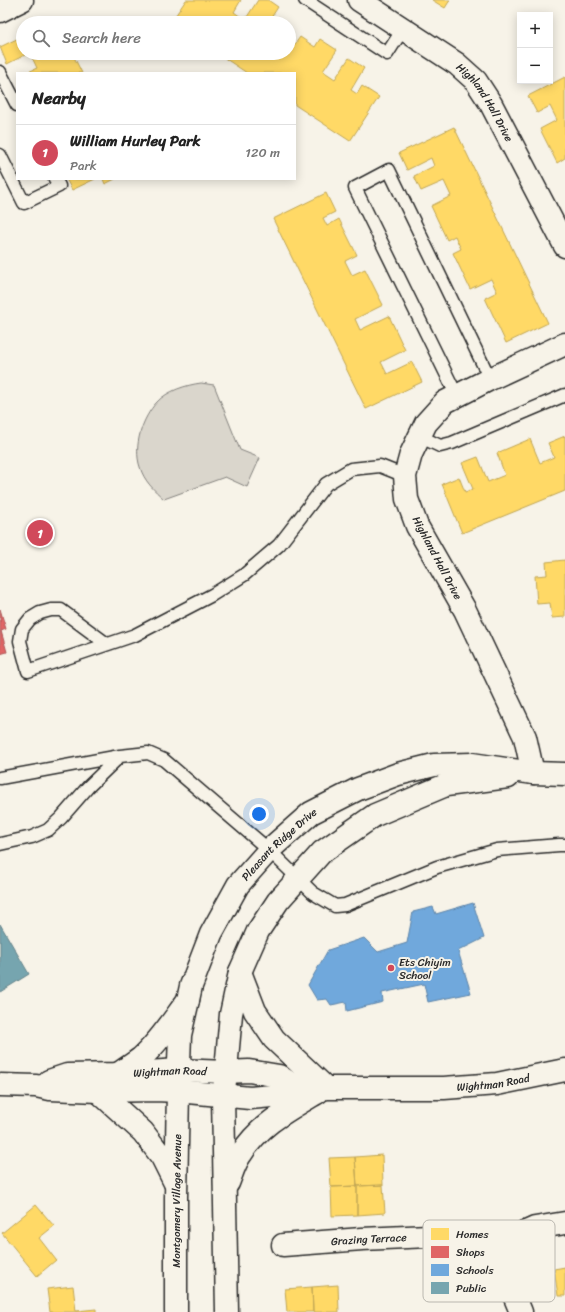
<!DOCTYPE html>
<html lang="en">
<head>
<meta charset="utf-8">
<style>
	:root { --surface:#fff; --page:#f6f6f6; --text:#222; --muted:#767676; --line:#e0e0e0; --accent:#d1495b }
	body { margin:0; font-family:Sriracha,sans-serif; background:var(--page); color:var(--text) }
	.controls { position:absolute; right:12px; top:12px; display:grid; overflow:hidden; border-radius:0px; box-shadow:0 2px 10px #0003 }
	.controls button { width:36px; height:36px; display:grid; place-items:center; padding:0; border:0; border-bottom:1px solid var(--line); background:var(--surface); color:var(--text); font:20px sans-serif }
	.you { position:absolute; left:259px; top:814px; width:14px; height:14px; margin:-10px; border:3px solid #fff; border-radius:50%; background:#1a73e8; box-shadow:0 0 0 6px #1a73e833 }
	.badge { display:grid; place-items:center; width:26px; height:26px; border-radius:50%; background:var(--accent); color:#fff; font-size:13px; font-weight:700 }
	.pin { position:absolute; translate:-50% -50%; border:2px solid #fff; box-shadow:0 1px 4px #0006 }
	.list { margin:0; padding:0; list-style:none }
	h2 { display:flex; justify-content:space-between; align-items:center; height:52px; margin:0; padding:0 16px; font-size:17px }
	h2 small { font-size:13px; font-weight:400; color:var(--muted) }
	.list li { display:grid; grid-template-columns:26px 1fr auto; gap:12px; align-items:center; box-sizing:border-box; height:56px; padding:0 16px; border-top:1px solid var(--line) }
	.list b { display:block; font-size:15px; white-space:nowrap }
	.list p { margin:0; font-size:13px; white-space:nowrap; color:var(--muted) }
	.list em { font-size:13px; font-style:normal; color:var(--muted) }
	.icon { flex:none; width:22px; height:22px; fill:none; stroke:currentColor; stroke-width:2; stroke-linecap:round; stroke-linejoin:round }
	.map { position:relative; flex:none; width:565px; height:1312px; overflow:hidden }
	.search { position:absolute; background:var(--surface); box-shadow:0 2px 10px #0003; left:16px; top:16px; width:280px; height:44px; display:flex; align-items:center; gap:10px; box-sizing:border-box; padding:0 14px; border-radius:22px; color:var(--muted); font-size:15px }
	.panel { position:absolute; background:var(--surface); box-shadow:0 2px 10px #0003; left:16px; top:72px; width:280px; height:108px; border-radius:0px }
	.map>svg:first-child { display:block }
	.green { fill:#dad6cc; stroke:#82807c }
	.homes { fill:#ffd966; stroke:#bfa554 }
	.shops { fill:#e06666; stroke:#aa5454 }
	.schools { fill:#6fa8dc; stroke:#5b82a7 }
	.public { fill:#76a5af; stroke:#608087 }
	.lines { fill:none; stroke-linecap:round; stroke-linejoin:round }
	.lane-casing { stroke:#2b2b2b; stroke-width:15 }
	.street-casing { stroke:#2b2b2b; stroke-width:25 }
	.secondary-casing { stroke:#2b2b2b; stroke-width:25 }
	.lane { stroke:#f7f3e8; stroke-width:12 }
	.street { stroke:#f7f3e8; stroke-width:22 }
	.secondary { stroke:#f7f3e8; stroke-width:22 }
	.poi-dot { fill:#d1495b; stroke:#f7f3e8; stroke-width:1.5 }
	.labels { text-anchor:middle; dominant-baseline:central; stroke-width:4; stroke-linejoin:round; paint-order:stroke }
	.street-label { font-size:11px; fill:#2b2b2b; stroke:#f7f3e8 }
	.poi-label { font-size:11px; fill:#2b2b2b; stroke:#f7f3e8; text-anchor:start }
	.key { fill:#f7f3e8; stroke:#bab7af; stroke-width:1 }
	.key-label { font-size:11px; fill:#2b2b2b }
</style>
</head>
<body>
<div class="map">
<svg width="565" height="1312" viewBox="0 0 565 1312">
	<rect width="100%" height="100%" fill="#f7f3e8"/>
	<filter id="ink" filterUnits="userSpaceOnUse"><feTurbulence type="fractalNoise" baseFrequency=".025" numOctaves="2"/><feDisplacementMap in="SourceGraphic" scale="8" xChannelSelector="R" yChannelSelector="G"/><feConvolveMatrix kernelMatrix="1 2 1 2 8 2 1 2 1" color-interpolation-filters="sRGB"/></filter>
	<g filter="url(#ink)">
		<path class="green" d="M201,383l13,2 26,65 20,8 -13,29 -22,-10 -61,22c-10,-9 -20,-18 -24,-32 -7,-21 2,-49 17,-65 10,-11 29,-17 44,-19z"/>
		<path class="homes" d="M186,0h55l-7,12 11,8 13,-20h10l10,7 -7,11 8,5h-107l-1,-1z
			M432,0h18l-5,8z
			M23,36v17h6l-22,11 -7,-17z
			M300,37l15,10 5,-8 17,11 -14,21 12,8 14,-21 15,10 -13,22 6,4 5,-8 17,11 -29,44 -55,-36v-32h-48l-30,-20h72v-13l6,4z
			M30,53h42l10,20h-56l11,-5z
			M565,77v81l-8,5 -17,-34 17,-9 -7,-14 -13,7 -9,-17z
			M454,127l94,196 -42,20 -21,-45 12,-6 -6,-13 -21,10 -17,-36 8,-4 -6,-13 -8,4 -16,-34 20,-10 -7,-15 -23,10 -7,-15 20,-10 -3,-8 -24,12 -8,-17z
			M66,179h29l-23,11z
			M103,179h12l-10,5z
			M326,193l9,19 -12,6 4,8 12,-7 18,36 -12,6 7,14 13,-6 18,36 -28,14 5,11 29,-14 16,34 -24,12 6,12 25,-12 10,20 -56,27 -93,-190z
			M565,436v55l-103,42 -20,-49 17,-7 6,15 8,-3 -11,-26 16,-6 10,25 17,-7 -8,-22 33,-14 10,24 14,-6 -6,-14z
			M565,560v57l-13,1 -2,-15 -13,1 -2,-28 12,-1 -1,-13z
			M382,1155l1,30 -26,1 -2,-29z
			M355,1157l2,29 -26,1 -2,-29z
			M383,1185l2,28 -28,2v-29z
			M357,1186v29l-25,1 -1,-29z
			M36,1205l18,21 -15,12 17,22 -19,16 -35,-43z
			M565,1267v29h-7l-4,-27z
			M338,1285l1,27h-26l-1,-25z
			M73,1286l3,25 20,-2v3h-46l-3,-23z
			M312,1287l1,25h-26l-2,-23z"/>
		<path class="shops" d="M0,609l6,20 -5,2 6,21 -7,2z"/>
		<path class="schools" d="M473,903l11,35 -26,13 13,42 -43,9 -4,-18 -42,9 1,9 -36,9 -1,-9 -15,3 -4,-6 -10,1 -9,-15 20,-35 36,-12 14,14 29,-9 6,-31 20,-5 3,7z"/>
		<path class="public" d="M0,924l29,50 -29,18z"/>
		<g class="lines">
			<g class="lane-casing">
				<path id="lane" d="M305,0l82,54 16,-25
					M0,72l17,33
					M0,155l24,48 35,-17 -4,-7
					M457,396l-102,-208 34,-18 101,209
					M419,436l21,10 12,-3 113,-48
					M107,644l-46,-34h-10l-11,3 -10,6 -8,10 -2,12 8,30 107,-36 77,-40 32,-20 35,-30 47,-61 25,-15 29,-3 25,10
					M0,778l120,-22 28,-3 16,7 105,90 44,43 22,13 10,-1 92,-38 60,-17 62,-5h6
					M0,844l32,-7 16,-7 13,-12 27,-31 32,-31"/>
			</g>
			<g class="street-casing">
				<g id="street">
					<path id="s1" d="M359,0l98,64 19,17 15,23 74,142"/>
					<path d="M0,11l22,-11"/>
					<path d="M533,773l-8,-36 -60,-127 -48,-84 -10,-27 -2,-23 6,-22 15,-31 19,-21 45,-23 75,-35"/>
					<path id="s2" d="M178,1089l2,-54 8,-35 3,-14 20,-52 27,-49 31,-35 42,-37 47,-24 40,-15 36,-9 38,-1 61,9 32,1"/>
					<path d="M224,1092l7,-78 9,-42 18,-41 20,-30 44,-49 53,-37 71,-30 62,-8"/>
					<path id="s3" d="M283,1245l79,-6 67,-3 67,16"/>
					<path d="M496,1252l19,-15 20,-9 30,-5"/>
					<path d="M496,1252l25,60"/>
				</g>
			</g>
			<g class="secondary-casing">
				<g id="secondary">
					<path d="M240,972l15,39 19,28 52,49"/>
					<path d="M118,1074c7,-5 15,-10 23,-16 19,-17 32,-38 47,-58"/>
					<path id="s4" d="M49,1081l18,-6 50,-1 62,-4 46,2 24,-1 30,5 22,14"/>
					<path id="s5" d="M0,1085l36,1 14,3 48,2 57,-1 23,1 72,7 22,-2 29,-6 25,-2h118l53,-4 68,-14"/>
					<path d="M98,1091l45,41 19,25 13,26"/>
					<path d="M223,1096l4,216"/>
					<path d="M228,1183c4,-10 7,-21 13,-29 19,-30 47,-44 77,-62"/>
					<path id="s6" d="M176,1312v-115l2,-106"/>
				</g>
			</g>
			<use href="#lane" class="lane"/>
			<use href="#street" class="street"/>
			<use href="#secondary" class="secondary"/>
		</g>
	</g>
	<circle class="poi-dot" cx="391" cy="968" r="4"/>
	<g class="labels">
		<g class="street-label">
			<text stroke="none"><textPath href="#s1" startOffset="165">Highland Hall Drive</textPath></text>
			<text transform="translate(437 558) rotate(62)">Highland Hall Drive</text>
			<text stroke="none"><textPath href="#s2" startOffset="274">Pleasant Ridge Drive</textPath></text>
			<text stroke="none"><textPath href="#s4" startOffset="122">Wightman Road</textPath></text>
			<text stroke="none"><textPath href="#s5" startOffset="495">Wightman Road</textPath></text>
			<text stroke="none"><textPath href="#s6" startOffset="111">Montgomery Village Avenue</textPath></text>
			<text stroke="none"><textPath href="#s3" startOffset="86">Grazing Terrace</textPath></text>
		</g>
		<g class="poi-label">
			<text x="399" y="962">Ets Chiyim<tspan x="399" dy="13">School</tspan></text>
		</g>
	</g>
	<rect x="423" y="1220" width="132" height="82" rx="6" class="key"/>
	<rect x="431" y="1228" width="18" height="12" fill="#ffd966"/>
	<rect x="431" y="1246" width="18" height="12" fill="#e06666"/>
	<rect x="431" y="1264" width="18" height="12" fill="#6fa8dc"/>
	<rect x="431" y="1282" width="18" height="12" fill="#76a5af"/>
	<g class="key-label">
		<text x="456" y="1238">Homes</text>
		<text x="456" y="1256">Shops</text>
		<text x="456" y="1274">Schools</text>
		<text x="456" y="1292">Public</text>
	</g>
</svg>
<div class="controls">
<button>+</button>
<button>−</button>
</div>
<div class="you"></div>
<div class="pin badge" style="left:40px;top:533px">1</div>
<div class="search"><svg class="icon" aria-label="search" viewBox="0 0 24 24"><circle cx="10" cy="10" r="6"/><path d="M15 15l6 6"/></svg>Search here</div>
<section class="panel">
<h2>Nearby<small></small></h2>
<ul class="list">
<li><span class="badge">1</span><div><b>William Hurley Park</b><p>Park</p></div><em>120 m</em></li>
</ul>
</section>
</div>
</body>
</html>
